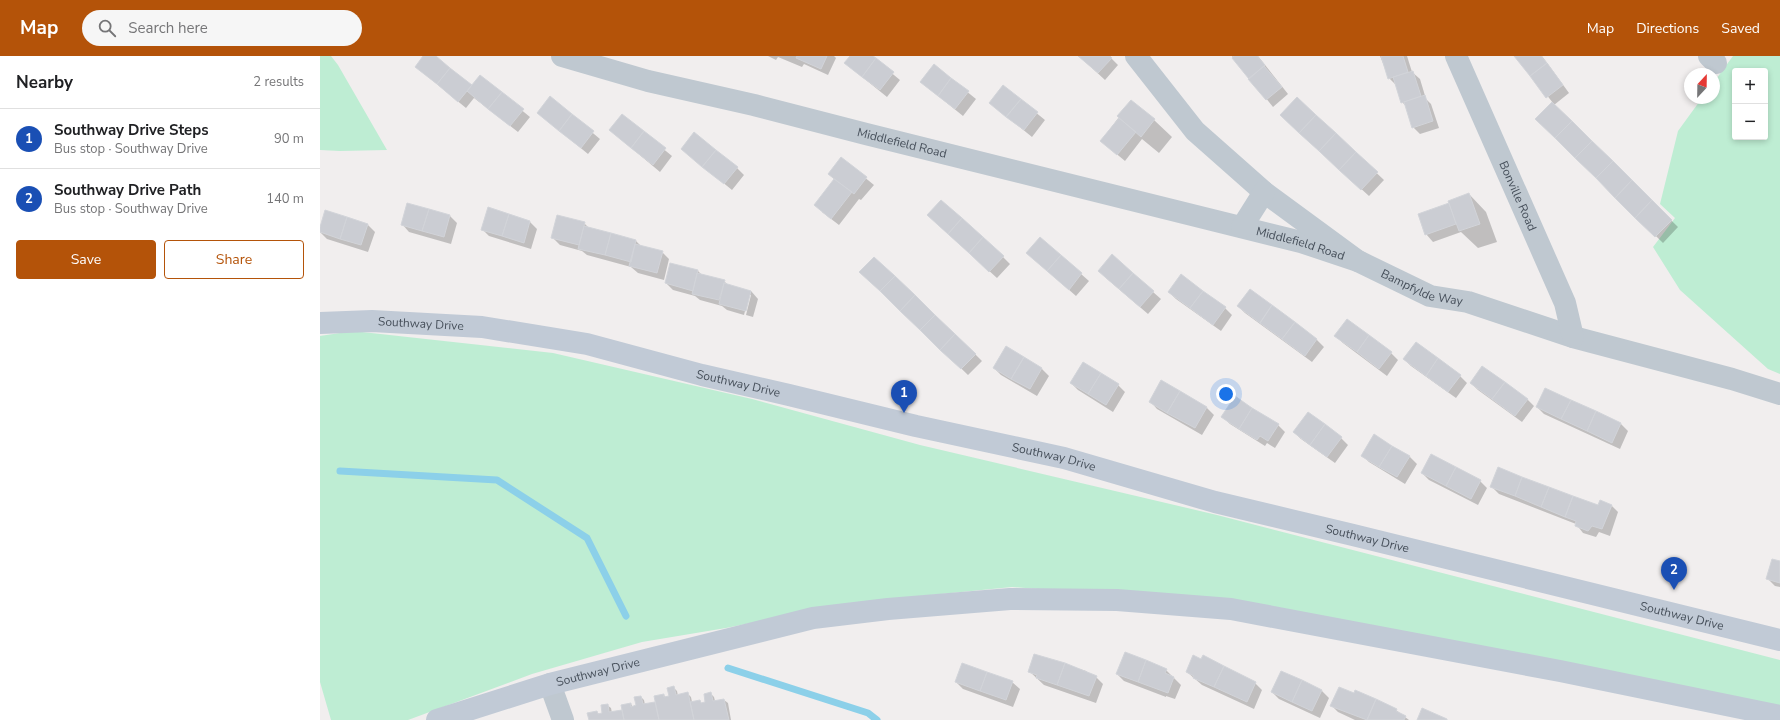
<!DOCTYPE html>
<html lang="en">
<head>
<meta charset="utf-8">
<style>
	:root { --surface:#fff; --page:#f6f6f6; --text:#202124; --muted:#757577; --line:#e0e0e0; --accent:#b45309 }
	body { margin:0; font-family:"Nunito Sans",sans-serif; background:var(--page); color:var(--text) }
	.controls { position:absolute; right:12px; top:12px; display:grid; overflow:hidden; border-radius:4px; box-shadow:0 2px 6px #0003 }
	.controls button { width:36px; height:36px; display:grid; place-items:center; padding:0; border:0; border-bottom:1px solid var(--line); background:var(--surface); color:var(--text); font:20px sans-serif }
	.compass { position:absolute; left:1364px; top:12px; width:36px; height:36px; border-radius:50%; background:var(--surface); box-shadow:0 2px 6px #0003; rotate:22deg }
	.you { position:absolute; left:906px; top:338px; width:14px; height:14px; margin:-10px; border:3px solid #fff; border-radius:50%; background:#1a73e8; box-shadow:0 0 0 6px #1a73e833 }
	.badge { display:grid; place-items:center; width:26px; height:26px; border-radius:50%; background:var(--accent); color:#fff; font-size:13px; font-weight:700 }
	.pin { position:absolute; translate:-50% -33px; filter:drop-shadow(0 1px 2px #0008) }
	.pin::after { content:''; position:absolute; top:21px; width:14px; height:12px; background:inherit; clip-path:polygon(0 0,100% 0,50% 100%) }
	.list { margin:0; padding:0; list-style:none }
	h2 { display:flex; justify-content:space-between; align-items:center; height:52px; margin:0; padding:0 16px; font-size:17px }
	h2 small { font-size:13px; font-weight:400; color:var(--muted) }
	.list li { display:grid; grid-template-columns:26px 1fr auto; gap:12px; align-items:center; box-sizing:border-box; height:60px; padding:0 16px; border-top:1px solid var(--line) }
	.list b { display:block; font-size:15px; white-space:nowrap }
	.list p { margin:0; font-size:13px; white-space:nowrap; color:var(--muted) }
	.list em { font-size:13px; font-style:normal; color:var(--muted) }
	.actions { display:flex; gap:8px; padding:12px 16px }
	.actions a { flex:1; padding:9px 0; border:1px solid var(--accent); border-radius:4px; text-align:center; font-size:14px; color:var(--accent) }
	.actions .main { background:var(--accent); color:#fff }
	.icon { flex:none; width:22px; height:22px; fill:none; stroke:currentColor; stroke-width:2; stroke-linecap:round; stroke-linejoin:round }
	.map { position:relative; flex:none; width:1460px; height:664px; overflow:hidden }
	header { display:flex; align-items:center; gap:24px; box-sizing:border-box; height:56px; padding:0 20px; background:var(--accent); color:#fff }
	header strong { font-size:19px }
	nav { display:flex; gap:22px; margin-inline-start:auto; font-size:14px }
	.search { width:280px; height:36px; background:var(--page); display:flex; align-items:center; gap:10px; box-sizing:border-box; padding:0 14px; border-radius:22px; color:var(--muted); font-size:15px }
	main { display:flex }
	aside { flex:1; background:var(--surface) }
	.map>svg:first-child { display:block }
	.green { fill:#beedd3; fill-rule:evenodd }
	.shadow { fill:#0003 }
	.lines { fill:none; stroke-linecap:round; stroke-linejoin:round }
	.stream { stroke:#8cd0e9; stroke-width:7 }
	.building { fill:#cbcdd3; stroke:#d2d4d9 }
	.street { stroke:#bfc8d0; stroke-width:22 }
	.secondary { stroke:#c1cad6; stroke-width:22 }
	.labels { text-anchor:middle; dominant-baseline:central; stroke-width:3.5; stroke-linejoin:round; paint-order:stroke }
	.street-label { font-size:12px; fill:#47505b; stroke:#fff }
</style>
</head>
<body>
<header>
<strong>Map</strong>
<div class="search"><svg class="icon" aria-label="search" viewBox="0 0 24 24"><circle cx="10" cy="10" r="6"/><path d="M15 15l6 6"/></svg>Search here</div>
<nav><a>Map</a><a>Directions</a><a>Saved</a></nav>
</header>
<main>
<aside>
<h2>Nearby<small>2 results</small></h2>
<ul class="list">
<li><span class="badge" style="background:#1a4fb4">1</span><div><b>Southway Drive Steps</b><p>Bus stop · Southway Drive</p></div><em>90 m</em></li>
<li><span class="badge" style="background:#1a4fb4">2</span><div><b>Southway Drive Path</b><p>Bus stop · Southway Drive</p></div><em>140 m</em></li>
</ul>
<div class="actions"><a class="main">Save</a><a>Share</a></div>
</aside>
<div class="map">
<svg width="1460" height="664" viewBox="0 0 1460 664">
	<rect width="100%" height="100%" fill="#f1eeee"/>
	<path class="green" d="M0,0h11l7,9 49,85 -47,1 -20,-1z
		M1413,0h47v318l-12,-5 -88,-79 -27,-43 22,-29 -15,-14 18,-73 24,-33h12v-16zM1415,15h30v66h-30z
		M33,275l200,22 199,46 168,46 297,70 563,145v54l-548,-110 -220,-17 -162,16 -124,25 -84,14 -110,32 -124,46h-77l-11,-38v-346z"/>
	<path class="shadow" d="M105,0h9l38,30 8,-10 50,41 -12,15 -44,-34 -8,10 -50,-41z
		M448,0h66l2,2 -8,17 -24,-11 -2,3 -24,-10 -2,3z
		M531,0h20l29,24 -13,17 -42,-34z
		M759,0h30l9,9 -13,15z
		M912,0h26l30,38 -15,13z
		M1060,0h27l5,16 8,7 6,20 5,5 8,24 -19,6 -7,-7 -6,-20 -5,-5 -6,-17 -7,-7z
		M1196,0h26l27,37 -15,12 124,122 -15,16 -126,-124 16,-16z
		M614,9l42,34 -13,17 -42,-34z
		M683,30l42,34 -13,17 -42,-34z
		M231,42l49,41 -12,15 -50,-41z
		M977,42l87,82 -15,16 -81,-74z
		M811,45l23,19 18,17 -13,16 -17,-14 -17,22 -24,-20z
		M302,59l50,41 -12,16 -50,-42z
		M362,93l55,19 7,7 -12,15z
		M521,102l33,27 -13,15 -2,-1 -20,26 -17,-13 13,-32 -6,-6z
		M1149,138l17,18 11,30 -19,6 -17,-16 -28,10 -7,-8 24,-31z
		M168,153l42,13 7,7 -6,20 -42,-13 -7,-7z
		M130,160l7,7 -6,21 -42,-12 -7,-8z
		M615,166l68,35 7,7 -13,14z
		M264,167l6,6 46,12 5,5 21,6 7,7 -5,21 -26,-7 -7,-6 -44,-12 -5,-4 -22,-6 -7,-7z
		M47,168l8,8 -7,20 -41,-13 -7,-7v-2z
		M720,182l49,43 -13,15 -49,-43z
		M792,200l49,43 -13,15 -42,-36z
		M378,215l4,4 22,6 5,5 22,5 7,8 -5,18 -7,-2 5,-20h-2l-5,20 -17,-5 -5,-4 -22,-6 -5,-4 -22,-6 -7,-7z
		M541,216l114,82 7,7 -14,14z
		M930,234l67,50 7,7 -12,15 -67,-49 -7,-7z
		M849,236l56,16 7,7 -11,16 -45,-32z
		M1016,280l55,17 7,7 -11,16 -44,-33z
		M686,292l36,21 7,7 -12,20 -36,-21 -7,-7z
		M1084,303l56,17 7,7 -11,15 -45,-32z
		M763,307l35,22 7,7 -12,20 -35,-22 -7,-7z
		M842,326l45,26 7,7 -12,20 -45,-26 -7,-8z
		M1151,327l56,16 7,7 -12,16 -44,-32z
		M1225,333l76,35 7,7 -8,18 -76,-35 -7,-7z
		M903,361l55,8 7,7 -10,16 -8,-5 -2,3 -35,-22z
		M974,376l47,6 7,7 -13,18 -34,-24z
		M1054,380l36,21 7,7 -12,20 -36,-22 -7,-7z
		M1102,417l58,8 7,7 -9,17 -49,-25z
		M1172,431l106,20 13,-2 7,7 -8,24 -11,-4 -3,5 -13,-4 -7,-9 -77,-30z
		M1460,506v25l-5,-1 -7,-7z
		M715,599l51,16 3,3 7,3 7,7 -7,19 -52,-18 -15,-14z
		M846,614l15,15 -6,14 -9,-3v1l-42,-16 -7,-7z
		M867,616l68,11 7,7 -8,19 -52,-24z
		M961,616l41,19 7,7 -9,20 -41,-19 -7,-7z
		M636,626h56l8,7 -7,18 -50,-18z
		M354,632l3,3 1,5 10,-2 3,3 1,5 8,-1 2,3 4,-1 4,-10 4,4 1,4 9,-1 4,3 3,17h-141l7,-8 3,3 4,-1 3,-9 4,3 1,5 11,-3 8,-6 2,3 4,-1 4,-9 3,3 1,5 11,-2 8,-8 2,3 4,-1z
		M1011,649l65,5 13,10h-54l-17,-8z"/>
	<g class="lines">
		<path class="stream" d="M20,415l157,9 90,58 39,78
			M408,612l140,45 9,7"/>
	</g>
	<path class="building" d="M103,0h13l14,12 -13,16 -22,-17z
		M477,0h30l-6,13 -25,-11z
		M530,0h23l3,2 -14,19 -18,-14z
		M758,0h32l2,2 -14,15z
		M914,0h23l8,9 -16,14 -17,-21z
		M1061,0h22l5,16 -20,7z
		M1194,0h27l6,7 -17,13z
		M556,2l18,14 -14,18 -18,-13z
		M1227,7l16,22 -17,13 -16,-22z
		M614,8l17,14 -13,18 -18,-14z
		M944,10l18,21 -16,13 -18,-21z
		M130,12l22,17 -14,17 -21,-18z
		M1093,15l8,25 -20,7 -8,-26z
		M160,19l22,17 -14,17 -21,-18z
		M631,22l18,13 -14,18 -17,-13z
		M683,29l18,14 -15,18 -17,-14z
		M182,36l22,17 -14,17 -22,-17z
		M1105,39l8,26 -21,7 -8,-26z
		M230,40l22,18 -13,17 -22,-18z
		M977,41l19,18 -17,18 -19,-18z
		M701,43l17,13 -14,18 -18,-13z
		M811,44l24,19 -14,18 -24,-21z
		M1232,46l20,19 -17,17 -20,-19z
		M252,58l22,17 -13,17 -22,-17z
		M302,58l22,17 -13,17 -22,-18z
		M996,59l20,18 -17,18 -20,-18z
		M799,62l17,14 -19,23 -17,-14z
		M1252,65l20,20 -17,17 -20,-20z
		M324,75l22,17 -13,17 -22,-17z
		M374,76l22,18 -14,17 -21,-18z
		M1016,77l20,19 -17,18 -20,-19z
		M1272,85l21,20 -17,17 -21,-20z
		M396,94l22,17 -14,17 -22,-17z
		M1036,96l22,20 -17,18 -22,-20z
		M521,101l26,20 -13,17 -26,-20z
		M1293,105l19,19 -17,18 -19,-20z
		M514,123l18,13 -21,27 -17,-14z
		M1312,124l20,20 -17,18 -20,-20z
		M1149,137l11,31 -21,7 -11,-30z
		M621,144l21,18 -14,16 -21,-19z
		M1332,144l20,20 -17,17 -20,-19z
		M87,147l22,6 -7,22 -21,-6z
		M1129,147l7,21 -31,11 -7,-21z
		M168,151l21,7 -7,22 -21,-6z
		M109,153l21,6 -6,22 -22,-6z
		M5,154l22,7 -7,22 -20,-7v-5z
		M189,158l21,7 -6,22 -22,-7z
		M237,159l28,7 -6,23 -28,-7z
		M27,161l21,7 -7,21 -21,-6z
		M642,162l21,19 -14,16 -21,-19z
		M264,170l27,7 -6,22 -27,-6z
		M291,177l25,7 -5,22 -26,-7z
		M663,181l21,19 -15,16 -20,-19z
		M720,181l21,18 -14,16 -21,-18z
		M315,188l28,7 -6,22 -28,-7z
		M792,198l21,19 -14,16 -21,-18z
		M741,199l21,18 -13,17 -22,-19z
		M554,201l21,19 -15,15 -21,-19z
		M350,207l28,7 -5,21 -28,-8z
		M377,217l28,7 -6,20 -27,-6z
		M813,217l21,18 -14,16 -21,-18z
		M861,218l22,17 -13,17 -22,-16z
		M575,220l20,19 -15,16 -20,-20z
		M404,227l27,8 -5,20 -27,-7z
		M930,233l22,16 -12,18 -23,-17z
		M883,235l23,16 -13,18 -23,-17z
		M595,239l20,20 -15,15 -20,-19z
		M952,249l23,17 -13,17 -22,-16z
		M615,259l20,19 -15,16 -20,-20z
		M1027,263l22,16 -12,17 -23,-16z
		M975,266l22,17 -12,17 -23,-17z
		M635,278l21,20 -15,15 -21,-19z
		M1049,279l23,17 -13,17 -22,-17z
		M1096,286l22,16 -12,18 -23,-17z
		M686,290l18,11 -13,22 -18,-11z
		M704,301l18,11 -12,21 -19,-10z
		M1118,302l23,17 -13,17 -22,-16z
		M763,306l18,11 -13,21 -18,-11z
		M1162,310l23,16 -13,17 -22,-16z
		M781,317l18,11 -13,21 -18,-11z
		M841,324l19,11 -13,22 -18,-11z
		M1185,326l23,17 -13,17 -23,-17z
		M1225,332l26,12 -10,19 -25,-12z
		M860,335l27,16 -12,21 -28,-15z
		M915,340l17,12 -13,21 -18,-12z
		M1251,344l25,11 -9,20 -26,-12z
		M932,352l27,16 -11,17 -8,-5 -3,4 -18,-11z
		M1276,355l25,12 -9,20 -25,-12z
		M988,356l17,12 -15,21 -17,-13z
		M1005,368l17,13 -15,20 -17,-12z
		M1054,378l18,12 -13,21 -18,-11z
		M1072,390l18,10 -13,21 -18,-10z
		M1111,398l25,13 -10,19 -25,-13z
		M1136,411l25,13 -10,19 -25,-13z
		M1178,411l24,10 -7,19 -25,-9z
		M1202,421l27,10 -8,20 -26,-11z
		M1229,431l24,9 -8,21 -24,-10z
		M1253,440l25,9 2,-5 12,5 -10,24 -10,-3 -4,5 -13,-5 1,-5 -11,-4z
		M1452,503l8,2v22l-14,-4z
		M805,596l21,8 -8,22 -22,-8z
		M714,598l31,9 -8,22 -21,-7 1,-3 -9,-3z
		M873,599l8,4 2,-4 21,11 -10,21 -21,-9 1,-2 -8,-4z
		M826,604l21,9 -2,4 9,4 -6,16 -30,-11z
		M642,607l25,9 -7,19 -25,-9z
		M745,607l32,13 -8,20 -32,-11z
		M904,610l32,16 -9,20 -33,-15z
		M961,615l21,9 -10,22 -21,-10z
		M667,616l26,9 -7,19 -26,-9z
		M982,624l20,10 -10,21 -20,-9z
		M354,630l2,9 12,-3 6,28h-35l-5,-24 10,-2v3l5,-1 -2,-8z
		M1019,631l15,6 1,-3 21,9 -9,21 -37,-14z
		M391,636l2,9 11,-2 5,21h-35l-4,-18 10,-2 1,3 4,-1 -1,-8z
		M321,640l2,8 12,-2 4,18h-35l-3,-15 10,-2v4l5,-2 -2,-8z
		M1056,643l21,10 -1,2 10,5 -2,4h-37z
		M288,648l1,8 13,-2 2,10h-35l-2,-7 10,-2 1,3 4,-1 -1,-8z
		M1102,652l25,11v1h-30z"/>
	<g class="lines">
		<g class="street">
			<path id="s1" d="M242,0l86,25 106,24 112,29 435,108 57,19"/>
			<path id="s2" d="M816,0l59,75 69,61 94,69 72,35 38,6 105,35 159,42 48,15"/>
			<path id="s3" d="M1136,0l109,247 8,34"/>
			<path d="M1389,0l7,7"/>
			<path d="M922,171l22,-35"/>
			<path d="M230,628l13,36"/>
		</g>
		<g class="secondary">
			<path id="s4" d="M0,267l52,-2 110,6 105,17 115,31 87,20 127,31 148,32 151,44 138,33 427,105"/>
			<path id="s5" d="M117,664l113,-36 263,-66 75,-9 122,-10 107,1 114,9 329,62 220,45"/>
		</g>
	</g>
	<g class="labels">
		<g class="street-label">
			<text stroke="none"><textPath href="#s1" startOffset="351">Middlefield Road</textPath></text>
			<text stroke="none"><textPath href="#s3" startOffset="153">Bonville Road</textPath></text>
			<text stroke="none"><textPath href="#s1" startOffset="762">Middlefield Road</textPath></text>
			<text stroke="none"><textPath href="#s2" startOffset="374">Bampfylde Way</textPath></text>
			<text stroke="none"><textPath href="#s4" startOffset="101">Southway Drive</textPath></text>
			<text stroke="none"><textPath href="#s4" startOffset="425">Southway Drive</textPath></text>
			<text stroke="none"><textPath href="#s4" startOffset="749">Southway Drive</textPath></text>
			<text stroke="none"><textPath href="#s4" startOffset="1073">Southway Drive</textPath></text>
			<text stroke="none"><textPath href="#s4" startOffset="1397">Southway Drive</textPath></text>
			<text stroke="none"><textPath href="#s5" startOffset="168">Southway Drive</textPath></text>
		</g>
	</g>
</svg>
<div class="controls">
<button>+</button>
<button>−</button>
</div>
<svg class="compass" viewBox="-18 -18 36 36"><path d="M0-13l5 13h-10z" fill="#e53935"/><path d="M0 13l5-13h-10z" fill="#757577"/></svg>
<div class="you"></div>
<div class="pin badge" style="left:584px;top:357px;background:#1a4fb4">1</div>
<div class="pin badge" style="left:1354px;top:534px;background:#1a4fb4">2</div>
</div>
</main>
</body>
</html>
